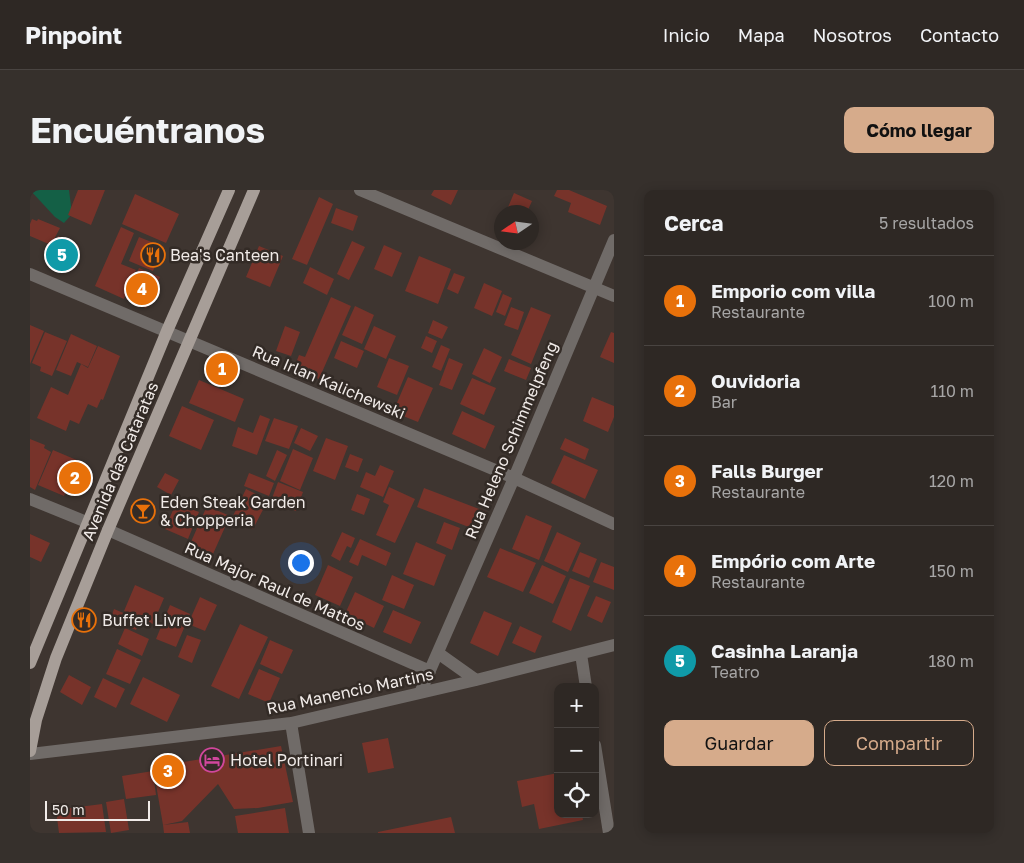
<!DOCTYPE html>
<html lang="es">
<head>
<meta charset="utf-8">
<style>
	:root { --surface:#2e2824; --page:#36302c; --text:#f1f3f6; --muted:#a7a6a6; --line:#494441; --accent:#d6ab8b }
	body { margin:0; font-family:"Golos Text",sans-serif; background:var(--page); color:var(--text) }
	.controls { position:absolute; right:15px; bottom:15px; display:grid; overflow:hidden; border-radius:10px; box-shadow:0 2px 12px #0003 }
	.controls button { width:45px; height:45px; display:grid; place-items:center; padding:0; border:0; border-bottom:1px solid var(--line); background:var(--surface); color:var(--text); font:25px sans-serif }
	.compass { position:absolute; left:464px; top:15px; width:45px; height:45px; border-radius:50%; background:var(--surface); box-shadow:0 2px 12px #0003; rotate:257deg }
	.scale { position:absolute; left:15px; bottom:12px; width:105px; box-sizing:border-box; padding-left:5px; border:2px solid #f1ebe8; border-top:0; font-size:14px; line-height:18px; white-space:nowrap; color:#f1ebe8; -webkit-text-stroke:4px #332b26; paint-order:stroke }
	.you { position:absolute; left:270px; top:372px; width:18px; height:18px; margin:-12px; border:4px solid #fff; border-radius:50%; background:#1a73e8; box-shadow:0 0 0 8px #1a73e833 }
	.badge { display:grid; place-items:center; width:32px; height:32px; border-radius:50%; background:var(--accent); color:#fff; font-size:16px; font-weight:700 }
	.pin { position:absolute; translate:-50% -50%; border:2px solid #fff; box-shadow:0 1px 5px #0006 }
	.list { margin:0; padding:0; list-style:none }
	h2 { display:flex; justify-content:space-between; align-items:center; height:65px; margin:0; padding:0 20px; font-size:21px }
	h2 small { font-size:16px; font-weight:400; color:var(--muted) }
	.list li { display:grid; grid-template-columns:32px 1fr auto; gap:15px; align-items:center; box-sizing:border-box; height:90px; padding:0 20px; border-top:1px solid var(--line) }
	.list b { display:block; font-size:19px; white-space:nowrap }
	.list p { margin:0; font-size:16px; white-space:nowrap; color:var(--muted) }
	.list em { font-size:16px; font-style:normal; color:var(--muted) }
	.actions { display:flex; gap:10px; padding:15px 20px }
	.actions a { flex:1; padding:11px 0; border:1px solid var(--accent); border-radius:10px; text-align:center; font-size:18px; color:var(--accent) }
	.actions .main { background:var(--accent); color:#111 }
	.icon { flex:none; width:28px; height:28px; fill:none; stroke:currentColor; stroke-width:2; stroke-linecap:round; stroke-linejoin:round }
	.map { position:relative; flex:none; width:584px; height:643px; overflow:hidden; border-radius:10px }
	header { display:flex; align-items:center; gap:30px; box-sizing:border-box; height:70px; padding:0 25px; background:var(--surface); border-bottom:1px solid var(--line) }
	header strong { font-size:24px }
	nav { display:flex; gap:28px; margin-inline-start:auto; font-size:18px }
	.intro { display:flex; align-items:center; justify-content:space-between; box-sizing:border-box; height:120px; padding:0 30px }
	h1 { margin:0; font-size:35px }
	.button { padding:12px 22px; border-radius:10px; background:var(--accent); color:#111; font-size:18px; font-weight:700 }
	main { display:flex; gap:30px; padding:0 30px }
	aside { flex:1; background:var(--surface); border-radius:10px; box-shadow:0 2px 12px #0003 }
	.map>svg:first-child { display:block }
	.green { fill:#146046 }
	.building { fill:#77332a }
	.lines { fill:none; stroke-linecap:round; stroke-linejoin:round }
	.minor { stroke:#706b68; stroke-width:12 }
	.primary { stroke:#a79e98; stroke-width:12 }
	.labels { text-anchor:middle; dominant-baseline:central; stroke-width:5; stroke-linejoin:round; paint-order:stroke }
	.poi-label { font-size:16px; fill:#f1ebe8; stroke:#332b26; text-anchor:start }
	.street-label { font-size:16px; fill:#f1ebe8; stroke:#332b26 }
</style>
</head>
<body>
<header>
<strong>Pinpoint</strong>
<nav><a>Inicio</a><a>Mapa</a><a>Nosotros</a><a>Contacto</a></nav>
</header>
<div class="intro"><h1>Encuéntranos</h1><a class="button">Cómo llegar</a></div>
<main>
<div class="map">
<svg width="584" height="643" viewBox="0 0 584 643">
	<rect width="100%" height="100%" fill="#3e3530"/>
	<path class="green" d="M0,0h39l3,24 -8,9 -9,-6z"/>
	<path class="building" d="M48,0h27l-14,35 -23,-10z
		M404,0h24l-7,15 -20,-10z
		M527,0h12l38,16 -7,19 -32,-13 3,-9 -17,-7z
		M484,3l18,8 -5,11h-21z
		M105,4l44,20 -13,29 -44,-19z
		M289,7l14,7 -26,61 -15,-6z
		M306,18l22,8 -5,15 -22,-8z
		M2,29l5,2 1,-2 22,9 -9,17 -21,-9v-12z
		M91,37l13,6 -13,31 15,6 -12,29 -29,-13z
		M28,46l21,10 -11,25 -22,-9z
		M109,47l25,10 -11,24 -24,-10z
		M322,51l13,6 -16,33 -12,-6z
		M354,55l18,8 -10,24 -18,-8z
		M229,56l24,10 -13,31 -24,-10z
		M389,66l32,13 -13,35 -33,-13z
		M280,77l24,12 -7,16 -24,-12z
		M109,78l21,9 -14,31 -20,-9z
		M424,83l11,4 -7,17 -11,-5z
		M454,93l18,8 -10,25 -18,-8z
		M473,104l9,4 -7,18 -9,-4z
		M301,107l20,9 -32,73 -25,-11 5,-13 6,2z
		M325,116l19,9 -12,29 -20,-9z
		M481,117l13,5 -6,18 -14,-5z
		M501,117l20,8 -20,49 -20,-9z
		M403,130l15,7 -6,12 -14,-6z
		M0,135l14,6 -14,33z
		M255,136l15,6 -9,24 -15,-5z
		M344,136l22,10 -10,23 -22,-10z
		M15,142l22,9 -15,35 -12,-5 1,-4 -9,-4z
		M581,142l3,1v30l-14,-6z
		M41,144l26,12 -9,21 -11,-5 -6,14 -15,-6z
		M396,146l11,5 -5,12 -11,-5z
		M311,151l23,10 -7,17 -23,-10z
		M411,155l9,4 -9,22 -9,-4z
		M68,156l22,10 -17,44 -2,-1 -4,9 -9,-4 -9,20 -9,-4 -4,11 -29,-13 14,-31 17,8 13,-31 7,4z
		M454,158l18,9 -12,26 -18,-9z
		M359,168l20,8 -12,29 -20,-8z
		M419,168l14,6 -11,26 -13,-5z
		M479,169l22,9 -5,12 -22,-9z
		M378,187l25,11 -15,34 -25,-10z
		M442,188l24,10 -12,27 -24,-11z
		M169,190l45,19 -9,23 -46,-19z
		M562,207l22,9v11l-6,15 -25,-11z
		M152,216l32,14 -13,30 -32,-14z
		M432,221l33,15 -10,23 -33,-15z
		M230,225l10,4 -13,36 -25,-9 6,-19 15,6z
		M244,228l24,8 -9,23 -24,-8z
		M271,238l17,8 -8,15 -16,-8z
		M296,248l22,8 -13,34 -22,-9z
		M535,248l24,11 -4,11 -25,-11z
		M0,249l15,6 -1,3 7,4 -16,38 -5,-3z
		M263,259l20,9 -13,32 -20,-9z
		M23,260l26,11 -15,35 -26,-11z
		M247,260l10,5 -12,26 -9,-5z
		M320,264l13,5 -5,13 -13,-5z
		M534,265l34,15 -13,29 -34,-16z
		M350,275l14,6 -11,26 -23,-10 6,-15 9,4z
		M135,283l14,7 -8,15 -14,-8z
		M219,283l25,10 -5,13 -25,-10z
		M248,292l25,10 -7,19 -25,-10z
		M359,297l26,12 -20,44 -19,-8 13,-30 -6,-3z
		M394,298l63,24 -8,19 -62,-24z
		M216,299l22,11 -15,29 -21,-11z
		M327,304l13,5 -6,16 -13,-5z
		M146,313l23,9 -11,27 -23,-10z
		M177,316l23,10 -17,38 -23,-10z
		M496,325l26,11 -13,34 -27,-11z
		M414,332l16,6 -8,22 -16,-7z
		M312,342l13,6 -4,10 -4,-2 -7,15 -9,-5z
		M527,342l24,11 -13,29 -24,-11z
		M0,344l20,9 -9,19 -11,-5z
		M330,349l31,14 -5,13 -24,-11 -4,11 -9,-4z
		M386,352l30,13 -12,31 -31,-12z
		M470,358l36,15 -13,29 -36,-15z
		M550,362l17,7 -8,19 -17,-7z
		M571,372l13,5v23l-21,-8z
		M298,375l25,12 -13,29 -25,-11z
		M512,375l24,11 -13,28 -24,-11z
		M362,385l22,10 -10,24 -22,-9z
		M540,388l20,8 -19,45 -19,-9z
		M105,395l29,13 -11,26 -29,-13z
		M325,402l29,14 -10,22 -29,-14z
		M566,406l15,6 -9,21 -15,-7z
		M170,407l17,8 -12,26 -17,-7z
		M140,415l20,9 -14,33 -20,-8z
		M84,419l26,11 -4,10 -26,-10z
		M363,420l28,12 -10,22 -28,-12z
		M454,421l28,12 -14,33 -28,-13z
		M210,434l28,13 -29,62 -28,-13z
		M490,436l22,10 -7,17 -23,-10z
		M95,438l24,11 -7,17 -24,-12z
		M157,445l14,5 -9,23 -14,-6z
		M240,450l23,10 -11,24 -22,-10z
		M87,459l24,11 -11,24 -24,-10z
		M229,479l21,9 -11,25 -21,-9z
		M39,485l22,12 -9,18 -22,-13z
		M113,487l37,18 -13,27 -37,-18z
		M73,488l22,11 -9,19 -22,-11z
		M358,548l6,30 -26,5 -6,-30z
		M251,556l12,56 -35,6 -24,1 -16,-25 -36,37 -19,4 -10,-58z
		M123,581l3,24 -30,4 -4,-23z
		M528,583v41h24l1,6 -44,9 -5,-25 -12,3 -5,-26z
		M94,609l5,31 -18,3 -5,-31z
		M72,614l4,28 -47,1 -3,-23z
		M255,618l4,25h-51l-3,-17z
		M421,627l4,16h-77v-1z
		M158,632l2,11h-26l-1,-8z"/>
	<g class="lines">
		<path class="minor" d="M330,0l254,106
			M0,84l484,204 100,46
			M0,309l59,24
			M78,340l322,141
			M408,463l38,27
			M551,464l5,33
			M390,503l94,-215 100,-238
			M261,533l18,110
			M565,555l14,88
			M0,564l261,-31 185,-43 138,-35"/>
		<path class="primary" d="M0,473l137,-332 62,-141
			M0,561l6,-31 20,-62 52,-128 146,-340"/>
	</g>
	<defs>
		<g id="restaurant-ring" transform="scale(1.25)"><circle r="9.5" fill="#332b26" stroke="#e8710a" stroke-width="1.5"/><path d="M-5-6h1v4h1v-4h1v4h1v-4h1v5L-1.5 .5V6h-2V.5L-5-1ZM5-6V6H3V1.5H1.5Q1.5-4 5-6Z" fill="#e8710a"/></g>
		<g id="bar-ring" transform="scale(1.25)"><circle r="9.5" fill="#332b26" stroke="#e8710a" stroke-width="1.5"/><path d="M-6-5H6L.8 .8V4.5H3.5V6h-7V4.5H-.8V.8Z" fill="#e8710a"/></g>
		<g id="hotel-ring" transform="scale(1.25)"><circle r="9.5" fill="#332b26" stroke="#d1479c" stroke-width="1.5"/><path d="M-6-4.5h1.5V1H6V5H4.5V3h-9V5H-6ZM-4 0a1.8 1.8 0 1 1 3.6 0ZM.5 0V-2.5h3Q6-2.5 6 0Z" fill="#d1479c"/></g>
	</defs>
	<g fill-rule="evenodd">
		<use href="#restaurant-ring" x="123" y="65"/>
		<use href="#bar-ring" x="113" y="321"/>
		<use href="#restaurant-ring" x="54" y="430"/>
		<use href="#hotel-ring" x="182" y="570"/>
	</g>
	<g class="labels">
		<g class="poi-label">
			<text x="140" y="65">Bea's Canteen</text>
			<text x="130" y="312">Eden Steak Garden<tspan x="130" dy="18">&amp; Chopperia</tspan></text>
			<text x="72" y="430">Buffet Livre</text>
			<text x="200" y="570">Hotel Portinari</text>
		</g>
		<g class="street-label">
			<text transform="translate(299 192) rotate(23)">Rua Irlan Kalichewski</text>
			<text transform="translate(481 250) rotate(-67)">Rua Heleno Schimmelpfeng</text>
			<text transform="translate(90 271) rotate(-67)">Avenida das Cataratas</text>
			<text transform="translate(245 396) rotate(24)">Rua Major Raul de Mattos</text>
			<text transform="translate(320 501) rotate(-12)">Rua Manencio Martins</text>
		</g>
	</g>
</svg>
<div class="controls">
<button>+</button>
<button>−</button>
<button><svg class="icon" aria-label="locate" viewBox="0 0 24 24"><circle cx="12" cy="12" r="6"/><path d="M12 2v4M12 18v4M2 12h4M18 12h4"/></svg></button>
</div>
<svg class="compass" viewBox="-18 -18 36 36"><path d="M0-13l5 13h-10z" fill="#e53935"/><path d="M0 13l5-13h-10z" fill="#a7a6a6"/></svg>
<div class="scale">50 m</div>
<div class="you"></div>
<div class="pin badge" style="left:192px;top:179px;background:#e8710a">1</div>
<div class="pin badge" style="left:45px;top:288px;background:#e8710a">2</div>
<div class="pin badge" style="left:138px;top:581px;background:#e8710a">3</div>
<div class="pin badge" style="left:112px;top:99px;background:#e8710a">4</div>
<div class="pin badge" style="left:32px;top:65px;background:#0f9aa8">5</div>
</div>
<aside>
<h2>Cerca<small>5 resultados</small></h2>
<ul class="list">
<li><span class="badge" style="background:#e8710a">1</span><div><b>Emporio com villa</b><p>Restaurante</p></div><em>100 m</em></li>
<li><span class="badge" style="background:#e8710a">2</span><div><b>Ouvidoria</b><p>Bar</p></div><em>110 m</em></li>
<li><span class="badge" style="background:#e8710a">3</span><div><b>Falls Burger</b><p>Restaurante</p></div><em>120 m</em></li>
<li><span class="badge" style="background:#e8710a">4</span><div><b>Empório com Arte</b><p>Restaurante</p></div><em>150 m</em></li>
<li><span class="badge" style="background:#0f9aa8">5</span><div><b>Casinha Laranja</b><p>Teatro</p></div><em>180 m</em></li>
</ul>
<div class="actions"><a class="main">Guardar</a><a>Compartir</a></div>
</aside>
</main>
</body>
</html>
